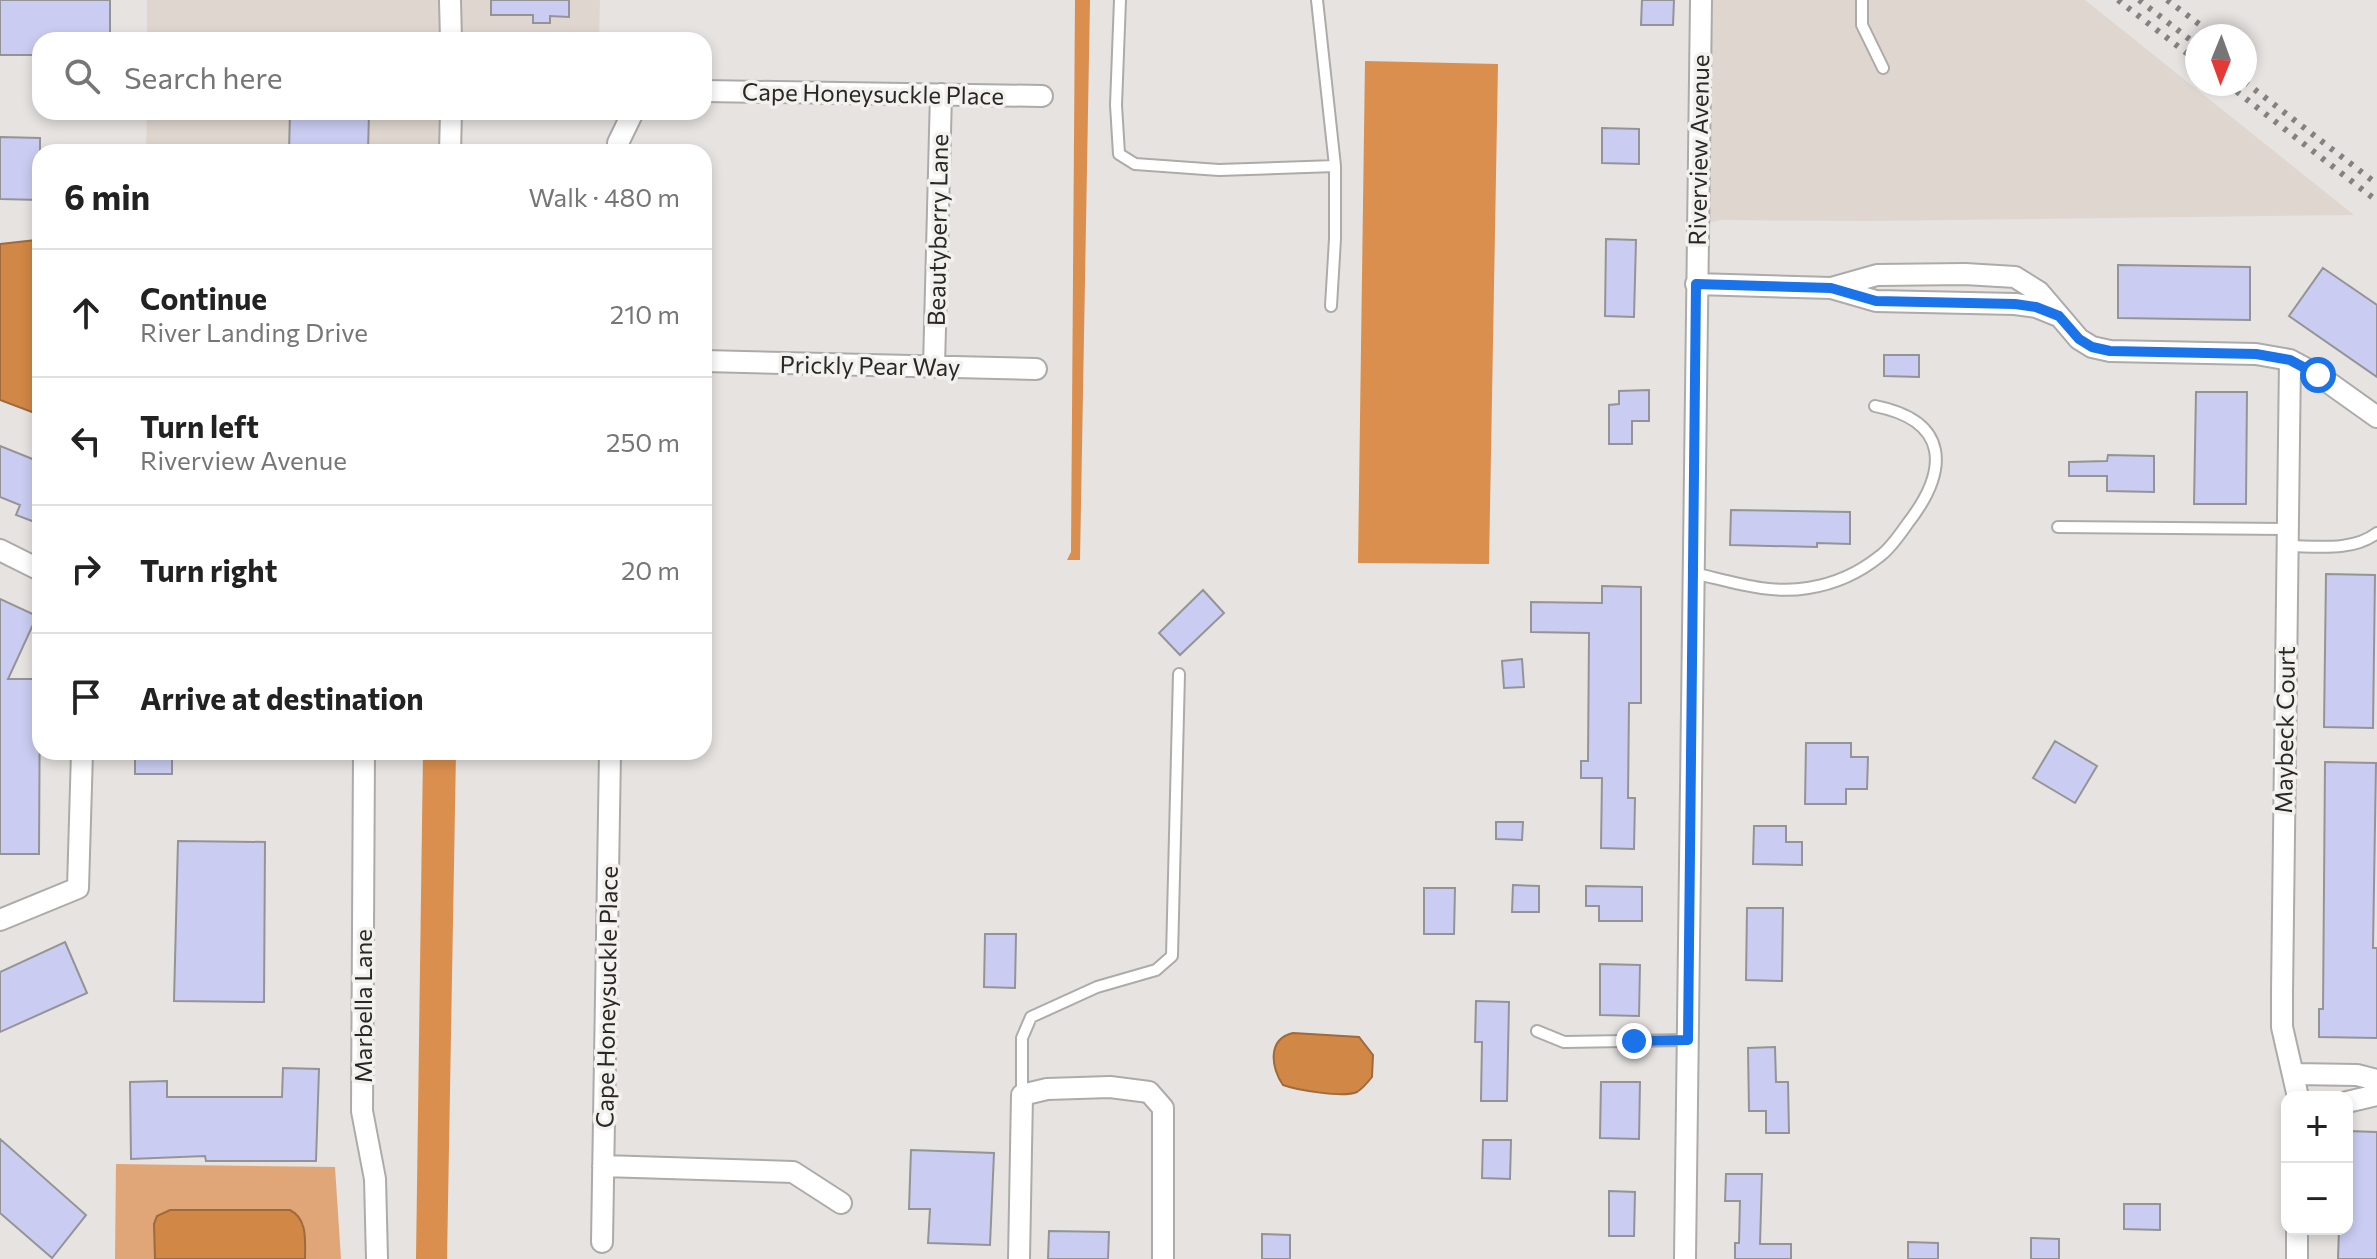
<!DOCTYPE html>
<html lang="en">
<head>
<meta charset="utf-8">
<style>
	:root { --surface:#fff; --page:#f6f6f6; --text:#222; --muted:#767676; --line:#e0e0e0 }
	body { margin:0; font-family:Commissioner,sans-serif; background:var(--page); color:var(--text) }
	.controls { position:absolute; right:24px; bottom:24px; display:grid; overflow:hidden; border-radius:16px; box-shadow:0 4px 12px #0003 }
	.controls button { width:72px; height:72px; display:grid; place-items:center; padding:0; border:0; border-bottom:2px solid var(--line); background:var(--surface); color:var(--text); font:40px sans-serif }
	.compass { position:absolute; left:2185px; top:24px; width:72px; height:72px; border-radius:50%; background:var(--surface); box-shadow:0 4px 12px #0003; rotate:181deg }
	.stop { position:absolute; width:24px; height:24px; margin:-18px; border:6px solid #1a73e8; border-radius:50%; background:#fff }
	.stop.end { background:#1a73e8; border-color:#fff; box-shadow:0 2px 8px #0008 }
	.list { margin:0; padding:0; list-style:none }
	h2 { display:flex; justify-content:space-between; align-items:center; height:104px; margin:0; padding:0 32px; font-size:34px }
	h2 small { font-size:26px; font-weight:400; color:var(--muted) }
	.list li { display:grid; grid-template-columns:52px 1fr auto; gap:24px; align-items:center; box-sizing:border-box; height:128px; padding:0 32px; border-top:2px solid var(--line) }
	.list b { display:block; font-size:30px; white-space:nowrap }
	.list p { margin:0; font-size:26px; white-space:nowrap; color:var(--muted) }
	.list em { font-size:26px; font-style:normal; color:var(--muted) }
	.icon { flex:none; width:44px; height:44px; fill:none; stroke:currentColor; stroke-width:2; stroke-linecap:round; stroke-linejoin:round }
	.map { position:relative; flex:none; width:2377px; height:1259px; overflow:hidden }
	.search { position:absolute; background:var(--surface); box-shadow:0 4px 12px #0003; left:32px; top:32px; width:680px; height:88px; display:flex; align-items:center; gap:20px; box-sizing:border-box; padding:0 28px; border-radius:24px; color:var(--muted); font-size:30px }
	.panel { position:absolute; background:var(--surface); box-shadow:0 4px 12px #0003; left:32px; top:144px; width:680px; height:616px; border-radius:24px }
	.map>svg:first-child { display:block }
	.built { fill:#dfd6cf }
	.green { fill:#e0a677 }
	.forest { fill:#da8f4e }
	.water { fill:#d18745; stroke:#9f6a3c; stroke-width:2 }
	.building { fill:#cacdf1; stroke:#949497; stroke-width:2 }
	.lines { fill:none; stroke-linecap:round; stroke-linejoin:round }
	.service-casing { stroke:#adaba9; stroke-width:14 }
	.minor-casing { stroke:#adaba9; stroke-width:24 }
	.service { stroke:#fff; stroke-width:10 }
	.minor { stroke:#fff; stroke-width:20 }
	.rail { stroke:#848280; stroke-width:6; stroke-dasharray:4 8; stroke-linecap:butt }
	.route { stroke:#1a73e8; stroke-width:10 }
	.labels { text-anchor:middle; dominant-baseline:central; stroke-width:7; stroke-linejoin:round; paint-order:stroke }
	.street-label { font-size:24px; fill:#292827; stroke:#f3f1ee }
</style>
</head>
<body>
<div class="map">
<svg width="2377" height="1259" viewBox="0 0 2377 1259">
	<rect width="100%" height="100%" fill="#e6e3e1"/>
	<path class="built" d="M147,0h293v40h-293z
		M461,0h139l-1,40h-138z
		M1712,0h373l269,215 -486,6 -147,-1 -13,3z
		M147,112h293l-1,40h-293z"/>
	<path class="green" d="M116,1164l219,3 6,92h-226z"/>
	<path class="forest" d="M1075,0h15l-10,560h-13l4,-8z
		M1365,61l133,3 -9,500 -131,-1z
		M423,752h33l-9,507h-31z"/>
	<path class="water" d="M36,240l4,1v174l-40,-15v-156z
		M1293,1033l66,4 14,18 -1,22c-4,5 -10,12 -15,15 -14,6 -60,-2 -74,-7 -12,-18 -16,-46 10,-52z
		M170,1210h120c18,9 15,31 15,49h-150l-1,-35 3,-8z"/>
	<path class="building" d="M0,0h110v40h-70v15h-40z
		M491,0h78v17l-19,-1v7h-17v-8h-42z
		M1642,0h32l-1,25h-32z
		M290,112h79l-1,40h-79z
		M1602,128l37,1v35l-37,-1z
		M0,137l40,1v62l-40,-1z
		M1606,239l30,1 -2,77 -29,-1z
		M2118,265l132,2v53l-132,-2z
		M2323,268l54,37v72l-88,-61z
		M1884,355h35v22l-35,-1z
		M1649,390v31h-17v23h-23v-39l10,-1v-13z
		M2196,392h51l-1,112h-52z
		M0,446l40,16v62l-24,-9 4,-10 -20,-8z
		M2108,455l46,1v36l-47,-1v-15h-38v-14l38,-1z
		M1731,510l119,2v32l-33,-1v4l-87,-2z
		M2326,574l49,1 -2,153 -49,-1z
		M1602,586l39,1v116h-12l-1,95h7l-1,51 -33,-1 1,-70h-21v-17h7l1,-128 -58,-1v-30l71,1z
		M1203,590l21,23 -44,42 -21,-22z
		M0,599l37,17 -29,63h32l-1,175h-39z
		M1522,659l2,28 -20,1 -2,-27z
		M2055,741l42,25 -22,37 -42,-25z
		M1806,743h45v14h17l-1,32h-21v15h-41z
		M135,752h37v22h-37z
		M2325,762l51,1 -3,185h4v90l-58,-1v-28h4z
		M1496,822h27l-1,18 -26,-1z
		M1754,826h32v16h16v23l-49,-1z
		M178,841l87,1 -1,160 -90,-1z
		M1513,885l26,1v26h-27z
		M1586,886l56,1v34h-43v-15h-13z
		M1424,888h31l-1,46h-30z
		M1747,908h36l-1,73 -36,-1z
		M985,934h31l-1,54 -31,-1z
		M65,942l22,51 -87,39v-60z
		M1600,964l40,1 -1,51 -39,-1z
		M1476,1001l33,1 -2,99h-26l1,-59h-7z
		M1775,1047l1,35h12l1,51h-23v-22h-17l-1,-63z
		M283,1068l36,1 -3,92h-110l-1,-5 -74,3 -1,-77 37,-1v16h115z
		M1601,1082h39l-1,57 -39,-1z
		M2347,1131l30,1v127h-39l1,-30h8z
		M0,1139l86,76 -34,43 -52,-45z
		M1483,1140h28l-1,39 -28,-1z
		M911,1150l83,3 -4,92 -62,-2 2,-34h-21z
		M1726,1174h36l-2,70h31v15h-56v-16h4l1,-42h-15z
		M1609,1191l26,1 -1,44h-25z
		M2124,1204h36v26l-36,-1z
		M1049,1231l60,1 -1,27h-60z
		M1262,1234l28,1v24h-28z
		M2031,1238l28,1v20h-28z
		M1908,1242l30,1v16h-30z"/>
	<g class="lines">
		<g class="service-casing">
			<path id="service" d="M1120,0l-4,105 3,49 16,10 84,6 116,-4
				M1317,0l18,166v73l-4,67
				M1862,0v25l21,43
				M2058,527l228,2
				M2286,546c30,0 66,6 91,-13
				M1693,573c37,8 76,22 115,15 26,-4 51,-15 72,-32 11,-8 20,-22 28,-33 41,-53 42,-102 -33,-117
				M1537,1031l27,11 124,-2
				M1022,1095v-57l9,-21 66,-30 59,-17 16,-14 7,-282"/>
		</g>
		<g class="minor-casing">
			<path id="minor" d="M450,0l1,40
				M704,91l338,5
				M450,152l1,-40
				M618,152v-9l15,-31
				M1696,284l135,4 45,13 139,3 21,3 20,8
				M1831,288l46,-13 88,-1 50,3 24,15 40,47 13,8 18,4 146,3 34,6 28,15 59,42
				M2290,360l-8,633v34l16,70
				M704,361l332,8
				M934,366l7,-272
				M0,550l40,20
				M364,752l-2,359 13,68 2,80
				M0,920l78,-32 4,-136
				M2294,1074l63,1 20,5
				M2347,1102l30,-7
				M603,1166l190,6 48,31
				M602,1242l8,-490
				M1019,1259l3,-164 25,-6 63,-2 39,5 14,16v151
				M1685,1259l16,-1259
				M2297,1259v-30"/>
		</g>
		<use href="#service" class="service"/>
		<use href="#minor" class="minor"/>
		<path class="rail" d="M2118,0l79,61
			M2139,0l58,45
			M2167,0l48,36
			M2245,82l132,102
			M2227,84l150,117"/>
	</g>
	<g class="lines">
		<path class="route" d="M1634,1041l54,-1 8,-756 135,4 45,13 139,3 21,3 23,9 20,23 13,8 18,4 146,3 34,6 28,15"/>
	</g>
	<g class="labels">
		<g class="street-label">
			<text transform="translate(873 93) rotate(1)">Cape Honeysuckle Place</text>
			<text transform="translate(1698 150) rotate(-89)">Riverview Avenue</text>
			<text transform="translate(937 230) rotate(-89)">Beautyberry Lane</text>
			<text transform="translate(870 365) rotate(1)">Prickly Pear Way</text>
			<text transform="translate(2284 730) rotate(-89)">Maybeck Court</text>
			<text transform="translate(606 997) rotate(-89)">Cape Honeysuckle Place</text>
			<text transform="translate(362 1006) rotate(-90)">Marbella Lane</text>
		</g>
	</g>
</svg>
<div class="controls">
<button>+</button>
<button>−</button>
</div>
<svg class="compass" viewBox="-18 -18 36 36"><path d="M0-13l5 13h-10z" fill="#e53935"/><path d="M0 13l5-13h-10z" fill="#767676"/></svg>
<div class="stop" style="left:2318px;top:375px"></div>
<div class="stop end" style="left:1634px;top:1041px"></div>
<div class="search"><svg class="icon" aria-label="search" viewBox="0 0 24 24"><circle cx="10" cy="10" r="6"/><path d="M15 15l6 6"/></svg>Search here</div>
<section class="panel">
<h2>6 min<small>Walk · 480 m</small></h2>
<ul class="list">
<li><svg class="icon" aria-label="ahead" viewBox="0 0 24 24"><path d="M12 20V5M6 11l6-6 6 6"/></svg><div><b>Continue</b><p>River Landing Drive</p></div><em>210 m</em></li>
<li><svg class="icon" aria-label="left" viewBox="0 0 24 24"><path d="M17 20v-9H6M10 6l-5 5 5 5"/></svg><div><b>Turn left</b><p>Riverview Avenue</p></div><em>250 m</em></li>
<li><svg class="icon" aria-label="right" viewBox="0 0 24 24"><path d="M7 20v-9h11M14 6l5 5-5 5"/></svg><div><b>Turn right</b></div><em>20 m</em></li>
<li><svg class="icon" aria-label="arrive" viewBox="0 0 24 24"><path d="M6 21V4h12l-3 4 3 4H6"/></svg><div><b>Arrive at destination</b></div></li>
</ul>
</section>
</div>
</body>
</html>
